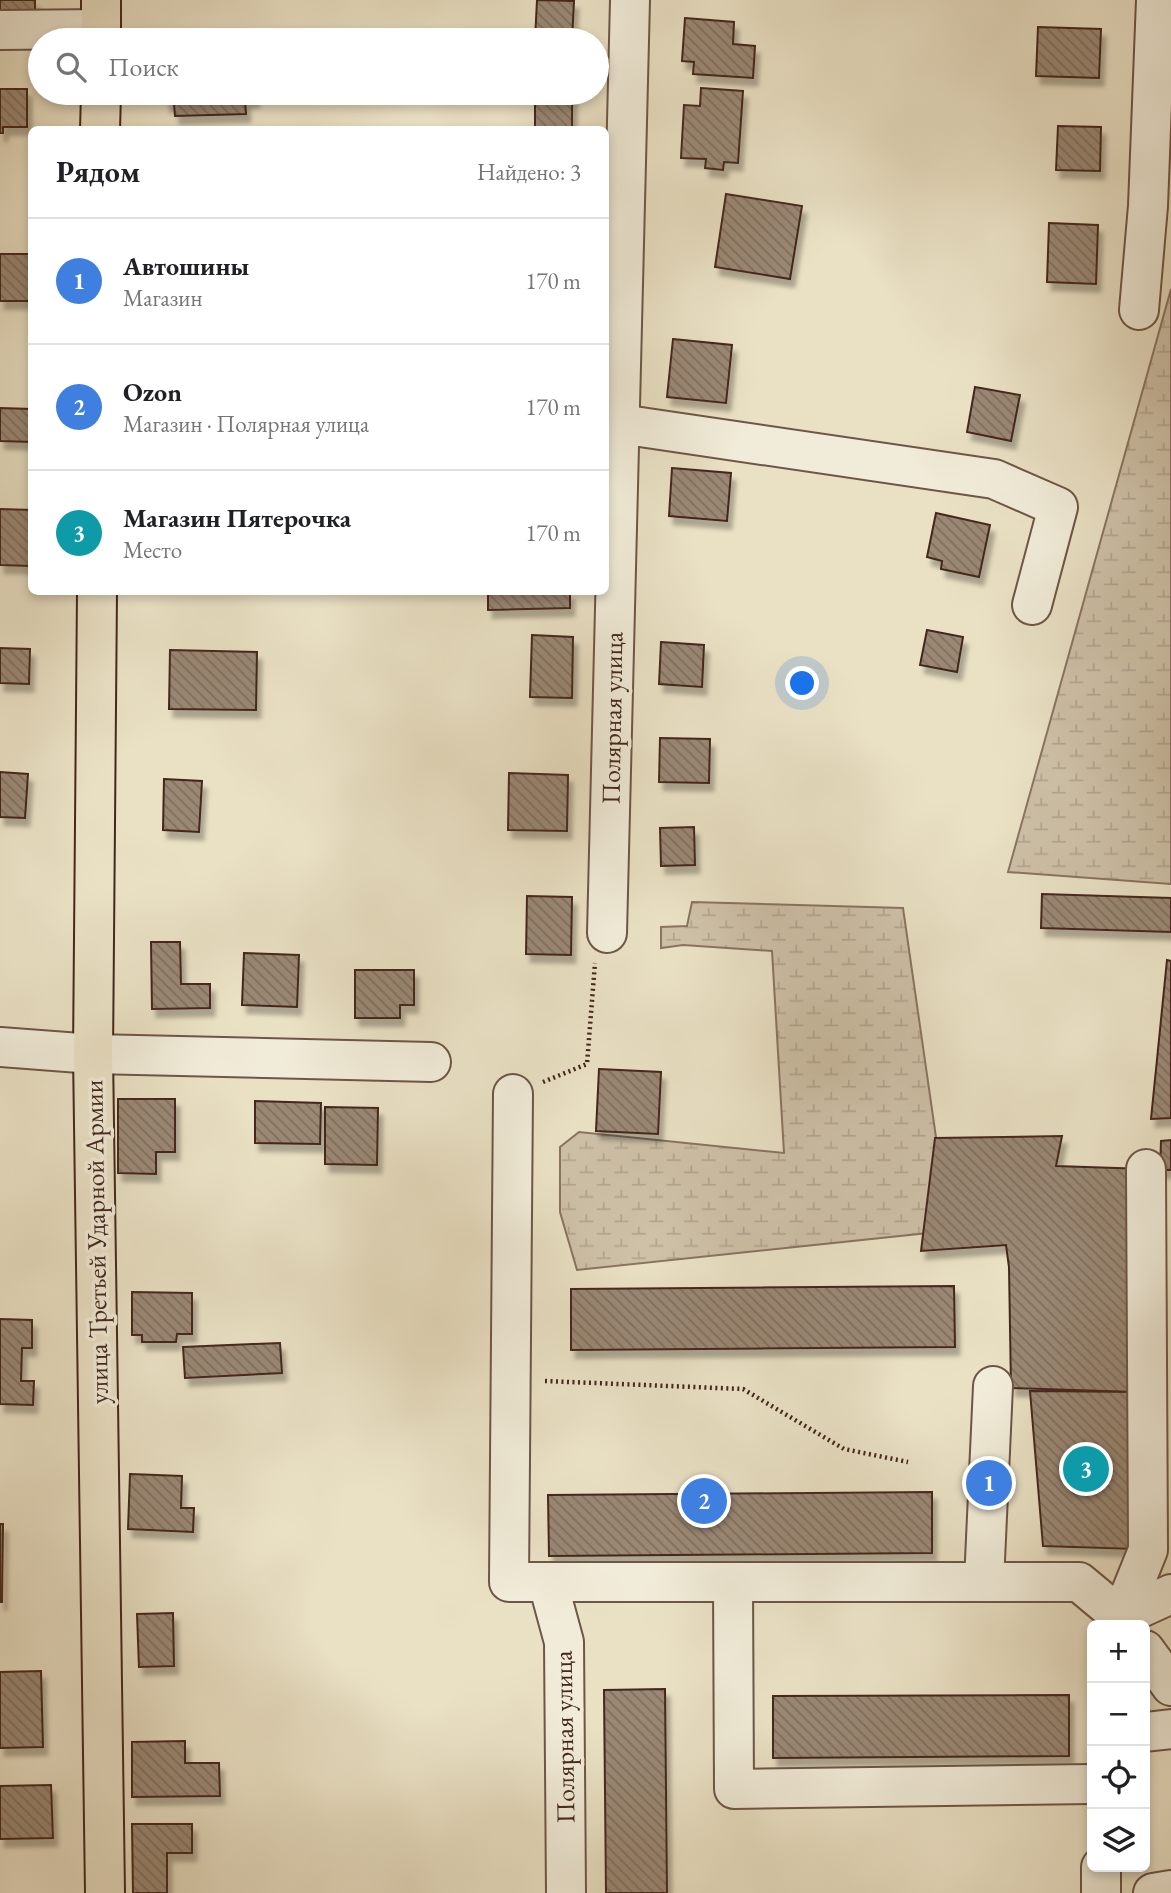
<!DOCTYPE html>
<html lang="ru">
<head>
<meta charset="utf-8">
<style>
	:root { --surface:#fff; --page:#f2f2f2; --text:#202124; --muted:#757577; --line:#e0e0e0; --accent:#111827 }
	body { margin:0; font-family:"EB Garamond",serif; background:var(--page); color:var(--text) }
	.controls { position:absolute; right:21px; bottom:21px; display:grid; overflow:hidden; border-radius:10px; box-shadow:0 4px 10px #0003 }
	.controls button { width:63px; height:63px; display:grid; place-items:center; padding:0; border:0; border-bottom:2px solid var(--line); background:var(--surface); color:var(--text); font:35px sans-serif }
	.you { position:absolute; left:803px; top:684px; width:24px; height:24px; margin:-18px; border:5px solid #fff; border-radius:50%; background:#1a73e8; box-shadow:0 0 0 10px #1a73e833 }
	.badge { display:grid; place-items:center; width:46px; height:46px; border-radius:50%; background:var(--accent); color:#fff; font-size:23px; font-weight:700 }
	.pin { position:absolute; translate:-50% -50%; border:4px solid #fff; box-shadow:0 2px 7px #0006 }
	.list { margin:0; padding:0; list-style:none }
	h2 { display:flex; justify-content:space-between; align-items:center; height:91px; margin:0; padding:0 28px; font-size:30px }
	h2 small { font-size:23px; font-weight:400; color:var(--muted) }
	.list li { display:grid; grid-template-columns:46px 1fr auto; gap:21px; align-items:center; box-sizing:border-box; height:126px; padding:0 28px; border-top:2px solid var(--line) }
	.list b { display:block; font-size:26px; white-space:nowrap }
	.list p { margin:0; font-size:23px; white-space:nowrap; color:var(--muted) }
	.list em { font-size:23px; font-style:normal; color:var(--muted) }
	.icon { flex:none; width:38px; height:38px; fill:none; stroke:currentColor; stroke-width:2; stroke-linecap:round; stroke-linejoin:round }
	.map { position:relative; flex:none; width:1171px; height:1893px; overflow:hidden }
	.search { position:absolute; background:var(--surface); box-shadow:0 4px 10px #0003; left:28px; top:28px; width:581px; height:77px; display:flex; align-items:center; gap:18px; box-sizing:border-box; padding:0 24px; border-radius:38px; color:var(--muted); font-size:26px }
	.panel { position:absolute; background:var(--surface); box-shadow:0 4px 10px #0003; left:28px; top:126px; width:581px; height:469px; border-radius:10px }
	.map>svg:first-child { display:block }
	.wetland { fill:url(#wetland-marsh); stroke:#897462; stroke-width:2 }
	.building { fill:url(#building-back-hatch); stroke:#44271c; stroke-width:2; filter:url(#shadow) }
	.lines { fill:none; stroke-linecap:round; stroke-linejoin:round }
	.minor-casing { stroke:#6e5646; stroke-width:42 }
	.major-casing { stroke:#44271c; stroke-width:42 }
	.path { stroke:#44271c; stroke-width:4.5; stroke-dasharray:2 3.5; stroke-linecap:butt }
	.minor { stroke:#f1ecd9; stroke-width:38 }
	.major { stroke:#eae1c5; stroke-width:38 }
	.labels { text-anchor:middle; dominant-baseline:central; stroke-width:7; stroke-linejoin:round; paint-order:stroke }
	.street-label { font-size:26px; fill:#44271c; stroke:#f1ecd9 }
</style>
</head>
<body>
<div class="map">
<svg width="1171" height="1893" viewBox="0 0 1171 1893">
	<defs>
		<pattern id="wetland-marsh" width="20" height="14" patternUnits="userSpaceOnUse" patternTransform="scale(1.75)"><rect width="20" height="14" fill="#cec1a8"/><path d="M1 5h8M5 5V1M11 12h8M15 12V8" fill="none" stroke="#b2a690"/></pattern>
		<pattern id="building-back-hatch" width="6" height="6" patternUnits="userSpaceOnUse" patternTransform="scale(1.75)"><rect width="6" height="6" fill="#9a8874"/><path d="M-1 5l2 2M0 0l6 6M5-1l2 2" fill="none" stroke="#7f6f5e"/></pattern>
		<filter id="shadow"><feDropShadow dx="4.5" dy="8" stdDeviation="2" flood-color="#0004"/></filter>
	</defs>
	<rect width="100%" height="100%" fill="#eae1c5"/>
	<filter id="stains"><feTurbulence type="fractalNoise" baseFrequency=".00286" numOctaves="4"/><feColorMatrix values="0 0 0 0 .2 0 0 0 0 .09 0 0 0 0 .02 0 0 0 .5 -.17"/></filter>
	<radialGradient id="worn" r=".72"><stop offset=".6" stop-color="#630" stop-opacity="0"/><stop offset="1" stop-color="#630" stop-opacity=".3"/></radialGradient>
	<path class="wetland" d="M1171,289v595l-163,-12z
		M692,902l211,6 36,250 -11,75 -351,37 -17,-58v-65l19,-15 205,21 -12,-202 -89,-6 -22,3v-21l26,-1z"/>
	<path class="building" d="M0,0h35v15h-35z
		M537,0l37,1 -2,39h-37z
		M685,18l49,4 -1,22 22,2 -2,32 -60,-4 1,-12 -12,-1z
		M1038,27l63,2 -2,49 -63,-2z
		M701,88l42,3 -5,72 -14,-1 -1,8 -18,-2 1,-9 -25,-1 3,-53 16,1z
		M0,89h27v38h-24v6h-3z
		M165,93h90v6l-10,1 1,14 -71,2 -1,-12h-8z
		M572,94v36h-37v-35z
		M1058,126l43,1 -1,44 -44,-1z
		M726,194l76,12 -12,73 -75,-12z
		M1049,223l49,2 -2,59 -49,-2z
		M0,254h32v47h-32z
		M673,339l59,6 -6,58 -59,-6z
		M975,387l45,8 -9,46 -44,-9z
		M0,408l32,1v33l-32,-1z
		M672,468l59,5 -4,48 -58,-5z
		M0,509l32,1 -1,56 -31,-1z
		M936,513l54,12 -11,52 -38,-8 1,-8 -15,-4z
		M488,592h82v16l-82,2z
		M927,630l36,7 -6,35 -37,-7z
		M532,635l41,2 -1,61 -42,-1z
		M661,642l43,3 -2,42 -43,-3z
		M0,648l30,1 -1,35 -29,-1z
		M170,650l87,2 -1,58 -87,-1z
		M660,738l50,1 -1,44 -50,-1z
		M0,772l28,2 -3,44 -25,-1z
		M509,773l59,2 -1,56 -59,-1z
		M164,779l38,2 -3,51 -36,-2z
		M694,827l1,38 -34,1 -1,-38z
		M1042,894l129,4v34l-130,-4z
		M527,896l45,1 -1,58 -45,-1z
		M151,942h29l1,42h29v24l-58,1z
		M244,953l55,2 -2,52 -55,-2z
		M1167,960l4,1v157l-20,1z
		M355,970h59v35h-14v13h-45z
		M599,1069l62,3 -3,62 -62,-3z
		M118,1099h57v53h-19v22l-38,-1z
		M255,1101l66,2 -1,41 -65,-1z
		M325,1107l53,1 -1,57 -52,-1z
		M1062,1136l-6,30 90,3 -9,223 -126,-4 -2,-121 -3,-22 -85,6 14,-113z
		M1171,1140v30h-11l1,-29z
		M954,1286l1,61 -384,3v-61z
		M132,1292l60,1v41h-15l-1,8h-34v-7h-10z
		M0,1319l32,1v28h-10l-1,33h13l-1,24 -33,-1z
		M280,1343l2,30 -97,5 -2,-31z
		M1030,1391l107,1 -1,157 -93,-3z
		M130,1474l52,2 -1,32h13l-1,24 -65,-3z
		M932,1492v61l-383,3 -1,-61z
		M0,1524h3l-1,78h-2z
		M173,1613l1,53 -35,1 -2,-53z
		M41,1671l2,76 -43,1v-76z
		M665,1689l2,204h-61l-2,-203z
		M1069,1695v61l-296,2v-62z
		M185,1741v22h34l1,33 -88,1v-55z
		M51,1785l2,53 -53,1v-53z
		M132,1824h60v29h-25v40h-34z"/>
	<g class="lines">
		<g class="minor-casing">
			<path id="minor" d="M0,30l101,-1
				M1139,310l9,-104 8,-206
				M620,424l374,55 64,28 -26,98
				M607,933l23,-933
				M0,1047l93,7 338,8
				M513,1094l-4,488h570l42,35 2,8
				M984,1582l9,-196
				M548,1583l16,59 2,251
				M733,1583l1,206 358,-5
				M1121,1617l27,-67 -2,-381
				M1121,1617l50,-23
				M1145,1650l26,36
				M1145,1732l26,-3
				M1101,1893v-26
				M1153,1893l18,-3"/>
		</g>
		<g class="major-casing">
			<path id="major" d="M101,40v-40
				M100,130l1,-37
				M97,592l-4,462 12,839"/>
		</g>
		<path class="path" d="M543,1082l44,-18 8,-101
			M545,1381l198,8 101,60 64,13"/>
		<use href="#minor" class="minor"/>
		<use href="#major" class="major"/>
	</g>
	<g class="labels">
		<g class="street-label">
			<text transform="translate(612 718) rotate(-89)">Полярная улица</text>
			<text transform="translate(96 1242) rotate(-91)">улица Третьей Ударной Армии</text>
			<text transform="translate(564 1737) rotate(-91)">Полярная улица</text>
		</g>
	</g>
	<rect width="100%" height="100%" filter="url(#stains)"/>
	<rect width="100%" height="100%" fill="url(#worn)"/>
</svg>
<div class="controls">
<button>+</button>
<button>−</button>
<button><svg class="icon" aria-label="locate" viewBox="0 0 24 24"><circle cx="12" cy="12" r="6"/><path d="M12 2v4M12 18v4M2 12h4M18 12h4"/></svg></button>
<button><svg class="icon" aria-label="layers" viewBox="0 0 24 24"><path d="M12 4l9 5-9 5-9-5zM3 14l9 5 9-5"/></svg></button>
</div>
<div class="you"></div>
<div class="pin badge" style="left:989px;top:1483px;background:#3f7fe0">1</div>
<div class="pin badge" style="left:704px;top:1501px;background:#3f7fe0">2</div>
<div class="pin badge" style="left:1086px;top:1469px;background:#0f9aa8">3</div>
<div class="search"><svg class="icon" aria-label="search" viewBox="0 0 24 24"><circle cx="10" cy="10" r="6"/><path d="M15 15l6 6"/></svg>Поиск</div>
<section class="panel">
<h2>Рядом<small>Найдено: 3</small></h2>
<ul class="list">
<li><span class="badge" style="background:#3f7fe0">1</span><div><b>Автошины</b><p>Магазин</p></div><em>170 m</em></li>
<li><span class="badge" style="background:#3f7fe0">2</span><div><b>Ozon</b><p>Магазин · Полярная улица</p></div><em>170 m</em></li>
<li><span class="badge" style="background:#0f9aa8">3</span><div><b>Магазин Пятерочка</b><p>Место</p></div><em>170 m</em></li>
</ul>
</section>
</div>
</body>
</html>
